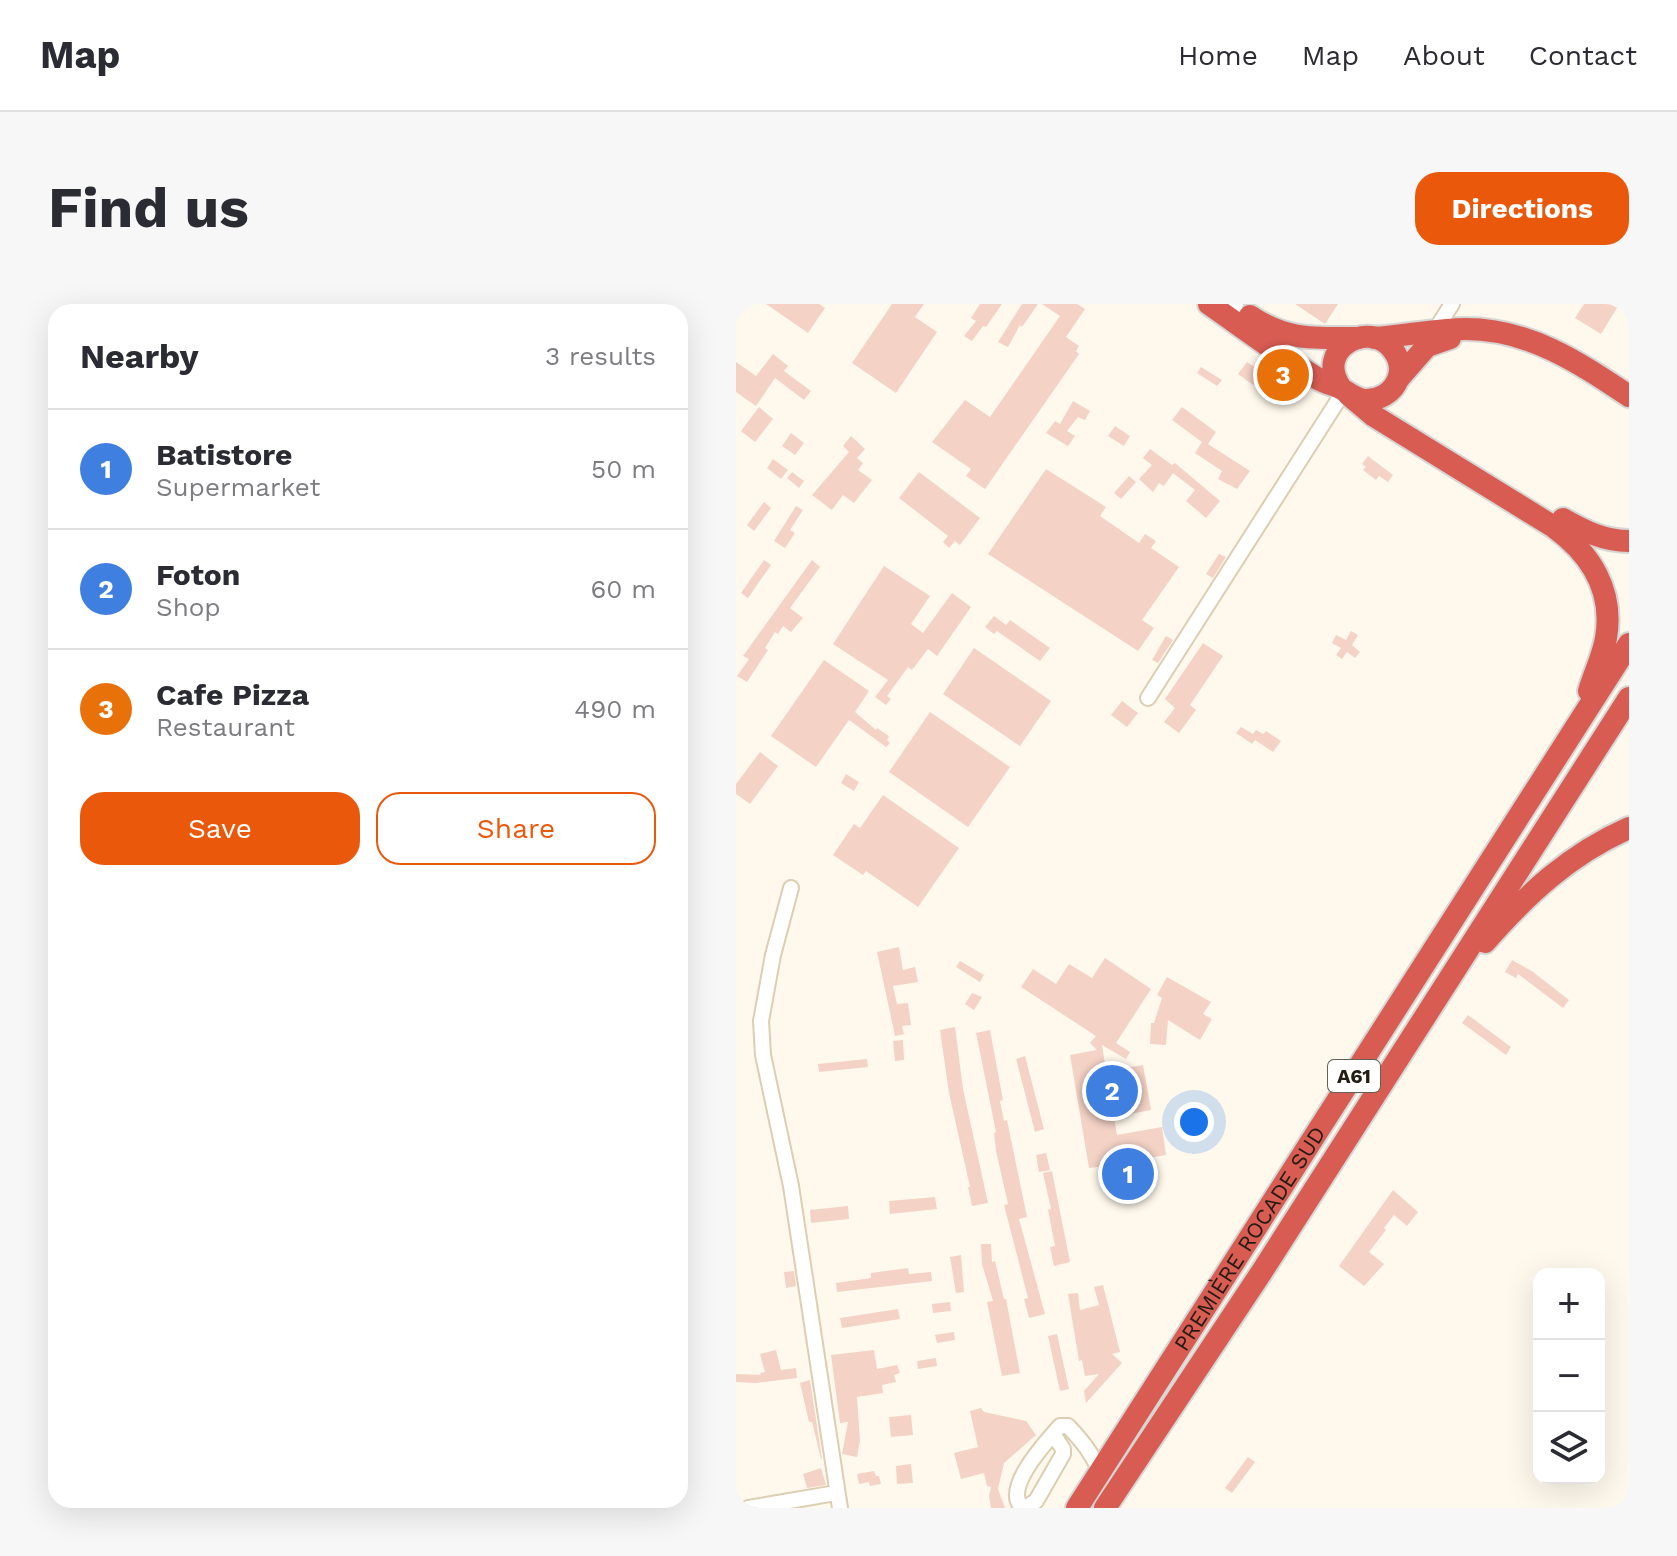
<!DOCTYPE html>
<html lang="en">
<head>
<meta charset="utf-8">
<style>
	:root { --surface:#fff; --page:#f7f7f7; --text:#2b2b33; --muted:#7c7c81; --line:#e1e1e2; --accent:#ea580c }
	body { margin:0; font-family:"Work Sans",sans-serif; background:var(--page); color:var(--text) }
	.controls { position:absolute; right:24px; bottom:24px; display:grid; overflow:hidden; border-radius:16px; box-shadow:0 8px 32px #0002 }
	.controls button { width:72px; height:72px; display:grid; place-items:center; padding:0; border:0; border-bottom:2px solid var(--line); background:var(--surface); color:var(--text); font:40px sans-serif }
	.you { position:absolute; left:458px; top:818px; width:28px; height:28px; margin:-20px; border:6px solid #fff; border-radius:50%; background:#1a73e8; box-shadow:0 0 0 12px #1a73e833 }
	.badge { display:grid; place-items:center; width:52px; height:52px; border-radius:50%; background:var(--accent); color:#fff; font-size:26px; font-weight:700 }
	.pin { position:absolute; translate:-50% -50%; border:4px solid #fff; box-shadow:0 2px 8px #0006 }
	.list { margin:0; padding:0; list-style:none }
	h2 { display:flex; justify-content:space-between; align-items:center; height:104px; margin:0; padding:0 32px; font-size:34px }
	h2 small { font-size:26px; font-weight:400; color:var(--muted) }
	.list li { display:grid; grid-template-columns:52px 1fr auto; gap:24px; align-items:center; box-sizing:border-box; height:120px; padding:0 32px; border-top:2px solid var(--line) }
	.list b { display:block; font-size:30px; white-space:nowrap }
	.list p { margin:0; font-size:26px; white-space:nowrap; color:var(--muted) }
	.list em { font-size:26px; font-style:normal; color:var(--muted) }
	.actions { display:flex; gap:16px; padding:24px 32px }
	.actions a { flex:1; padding:18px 0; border:2px solid var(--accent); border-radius:24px; text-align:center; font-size:28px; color:var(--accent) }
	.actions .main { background:var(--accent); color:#fff }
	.icon { flex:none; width:44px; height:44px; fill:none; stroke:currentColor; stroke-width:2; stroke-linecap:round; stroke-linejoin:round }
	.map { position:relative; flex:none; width:893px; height:1204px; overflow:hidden; border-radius:24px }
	header { display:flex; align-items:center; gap:48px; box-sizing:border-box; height:112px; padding:0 40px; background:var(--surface); border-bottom:2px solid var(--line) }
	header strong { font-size:38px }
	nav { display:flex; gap:44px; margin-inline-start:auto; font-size:28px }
	.intro { display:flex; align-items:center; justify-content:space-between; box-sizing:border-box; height:192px; padding:0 48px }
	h1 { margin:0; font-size:56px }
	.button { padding:20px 36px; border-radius:24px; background:var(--accent); color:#fff; font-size:28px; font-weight:700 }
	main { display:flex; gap:48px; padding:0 48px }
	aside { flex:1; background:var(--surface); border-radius:24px; box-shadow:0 8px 32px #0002 }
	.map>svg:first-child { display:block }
	.building { fill:#f4d2c6 }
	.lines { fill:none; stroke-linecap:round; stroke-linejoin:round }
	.minor-casing { stroke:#ddcdb1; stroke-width:18 }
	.highway-casing { stroke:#d7d6d4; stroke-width:26 }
	.minor { stroke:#fff; stroke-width:14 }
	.highway { stroke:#d85c52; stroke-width:22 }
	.labels { text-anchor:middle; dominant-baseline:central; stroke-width:7; stroke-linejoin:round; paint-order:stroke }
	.shield { fill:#fff; stroke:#646059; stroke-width:2 }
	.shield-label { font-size:20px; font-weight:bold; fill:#221c12 }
	.street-label { font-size:22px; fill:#221c12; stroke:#fff }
</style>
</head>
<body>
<header>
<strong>Map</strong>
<nav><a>Home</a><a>Map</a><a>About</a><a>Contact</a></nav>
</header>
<div class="intro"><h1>Find us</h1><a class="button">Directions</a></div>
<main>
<aside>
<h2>Nearby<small>3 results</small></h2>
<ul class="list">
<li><span class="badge" style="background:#3f7fe0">1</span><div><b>Batistore</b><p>Supermarket</p></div><em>50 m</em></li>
<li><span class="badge" style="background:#3f7fe0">2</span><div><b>Foton</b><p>Shop</p></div><em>60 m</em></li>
<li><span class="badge" style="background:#e8710a">3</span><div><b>Cafe Pizza</b><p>Restaurant</p></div><em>490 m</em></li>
</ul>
<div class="actions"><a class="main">Save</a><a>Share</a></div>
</aside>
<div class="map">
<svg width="893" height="1204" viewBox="0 0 893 1204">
	<rect width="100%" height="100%" fill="#fff9ed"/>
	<path class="building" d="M30,0h53l6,4 -17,25z
		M156,0h32l-9,13 22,15 -41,61 -44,-30z
		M244,0h22l-16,23 -3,-1 -11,15 -8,-5 12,-15 -5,-3z
		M286,0h16l-16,23 -2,-2 -12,22 -10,-5z
		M306,0h35l8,5 -19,28 13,9 -3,5 3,3 -94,135 -19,-13 5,-7 -39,-27 33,-42 25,17 70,-101z
		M559,0h43l-13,20z
		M848,0h26l7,4 -16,26 -26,-16z
		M37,50l15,12 -4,5 27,20 -7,9 -29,-22 -19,28 -20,-14v-30l20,14z
		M511,58l24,16 6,-9 27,17 -12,17 -35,-24 -4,6 -15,-11z
		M465,63l21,13 -5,6 -20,-13z
		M337,97l17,10 -5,9 -7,-3 -11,14 8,5 -7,10 -22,-13 9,-12 5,3z
		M23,103l14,12 -18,23 -14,-11z
		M446,103l34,25 -8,12 42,27 -13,18 -19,-10 4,-8 -27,-18 7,-11 -30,-22z
		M379,122l15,10 -6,10 -16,-10z
		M55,129l13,10 -9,12 -13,-9z
		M115,132l14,13 -8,9 6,5 -5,7 14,10 -18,23 -11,-8 -11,15 -20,-15 37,-43 -6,-6z
		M414,145l22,16 3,-2 45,38 -14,17 -20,-17 9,-11 -22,-17 -9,13 -5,-3 -6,9 -14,-13 13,-14 -9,-7z
		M632,152l25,19 -5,7 -9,-6 -3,4 -13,-10 3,-3 -4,-3z
		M37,155l15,11 -7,9 -14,-11z
		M310,165l60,38 -6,9 39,27 6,-9 11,7 -5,7 28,19 -37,53 12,8 -16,23 -150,-97z
		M56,168l12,9 -5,7 -12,-10z
		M183,168l61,46 -20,27 -5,-4 -6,7 -6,-6 5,-6 -49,-38z
		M393,172l7,6 -15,17 -7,-6z
		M28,198l7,6 -17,23 -7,-6z
		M60,202l7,4 -13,20 5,3 -10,15 -11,-7z
		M483,250l7,3 -13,21 -7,-4z
		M28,256l7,5 -23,33 -7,-5z
		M76,256l8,7 -30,41 13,10 -12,14 -8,-6 -5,8 -3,-2 -10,16 3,2 -21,32 -10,-6 12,-17 -6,-3z
		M148,262l46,30 -19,28 12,9 29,-40 19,14 -34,49 -9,-7 -16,21 -4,-3 -21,29 4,3 -5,6 -11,-8 13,-17 -55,-36z
		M258,312l12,9 4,-5 40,28 -10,13 -43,-30 -3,3 -9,-7z
		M615,327l7,4 -6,10 8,7 -5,6 -8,-6 -5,7 -6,-4 5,-7 -9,-5 4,-8 10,5z
		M430,332l7,4 -15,23 -6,-3z
		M467,339l20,13 -33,49 6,5 -17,23 -15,-11 11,-14 -10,-9z
		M238,344l77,53 -31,45 -77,-52z
		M88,356l45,31 -14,21 21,18 1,-2 12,8 -2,4 3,3 -4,4 -37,-27 -33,47 -45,-31z
		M386,397l16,12 -11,14 -16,-12z
		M194,408l80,55 -42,60 -79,-55z
		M505,423l12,7 3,-4 7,4 3,-3 15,10 -8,11 -18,-12 -3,4 -16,-11z
		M24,448l18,14 -28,38 -14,-10v-10z
		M110,470l13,8 -5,9 -13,-8z
		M147,491l76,53 -41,59 -52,-36 -3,4 -30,-20 21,-31 6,4z
		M163,643l4,23 12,-3 3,15 -25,4 4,18 11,-1 3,22 -9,1 2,8 -9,2 -18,-84z
		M369,654l46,31 -35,54 14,9 -4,7 -24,-14 4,26 37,-6 8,45 -37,7 3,18 45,-8 4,28 -18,3 4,24 -44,7 -3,-23 -16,2 -19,-113 27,-5 -7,-7 6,-7 -75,-49 12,-18 23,15 13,-20 23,14z
		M776,656l21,12 36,28 -6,8 -45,-34 -2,4 -11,-6z
		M224,657l24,14 -4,7 -24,-15z
		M431,673l44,25 -8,12 9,5 -12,21 -32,-20 -2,25 -16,-1 1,-21h3l8,-25 -5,-3z
		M236,689l10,4 -8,13 -9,-6z
		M732,711l43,32 -5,8 -44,-32z
		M219,723l8,62 25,114 -16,3 -4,-19h2l-21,-94 -9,-63z
		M254,726l13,70 -3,1 4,20 3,-1 20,97 -8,2 26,95 -16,4 -5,-19 4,-1 -24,-93 4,-1 -12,-53 -2,-18 2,-1 -20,-99z
		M167,736l1,20 -9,1 -2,-20z
		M289,752l19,73 -9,3 -19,-73z
		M131,755l1,8 -49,5 -1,-8z
		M310,849l4,17 -11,2 -3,-17z
		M316,867l18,91 -16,4 -4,-19 5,-1 -7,-36 3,-1 -8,-36z
		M657,886l25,22 -11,14 -13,-11 -10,13 2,2 -17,22 15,12 -20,22 -25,-20z
		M199,893l2,12 -47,5 -1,-13z
		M112,902l1,13 -38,4 -1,-13z
		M245,940h10l1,18 3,-1 9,38h2l14,74 -18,3 -15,-74 6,-1 -11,-37z
		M225,951l3,37 -8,1 -6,-36z
		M172,964l1,6 22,-2 1,9 -95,11 -1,-9 35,-5v-5z
		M58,967l2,15 -10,2 -2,-16z
		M367,981l17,67 -8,2 10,9 -36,40 -2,-12 15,-17 -14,2 -3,-16 -3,1 -11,-67 10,-1 2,17 19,-5 -5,-18z
		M214,998l1,9 -18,2 -1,-9z
		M162,1005l2,10 -58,9 -2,-10z
		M218,1028l1,8 -18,3 -2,-8z
		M321,1030l12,55 -9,2 -12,-55z
		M40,1046l5,20 15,-2 1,10 -41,5 -20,-1v-8l25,1 -1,-2 5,-1 -5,-18z
		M138,1046l3,19 20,-4 3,8 -6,2 2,7 -14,3 1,8 -26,4 3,43 -3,17 -15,-3 6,-32 -8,1 -9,-68z
		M200,1054l1,8 -19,3 -1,-8z
		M74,1076l12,79h-1l-9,-37h-3l-9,-39z
		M245,1104l3,4 42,9 10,14 -32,28 -6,26 7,19h-14l-2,-12 2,-9 -4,-1 -3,-13 -23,6 -7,-26 24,-6 -8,-36z
		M175,1111l2,20 -22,2 -2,-20z
		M512,1153l7,5 -23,31 -7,-5z
		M175,1160l2,19 -16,1 -1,-18z
		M85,1164l5,17 -19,3 -4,-14z
		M138,1167l2,5h3l2,8 -11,2 -1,-4 -10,2 -2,-10z"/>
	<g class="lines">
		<g class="minor-casing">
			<path id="minor" d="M499,2l1,-2
				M698,28l18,-28
				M412,394l196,-307
				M55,584l-18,67 -12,66 2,34 28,131 49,322
				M12,1204l88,-15
				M287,1204c-22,-18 23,-66 37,-82h8c14,15 24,27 32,46
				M289,1204l11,-7 27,-47v-5l-10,-15"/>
		</g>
		<g class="highway-casing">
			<g id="highway">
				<path d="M473,0c36,25 73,53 111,76 7,4 16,5 22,9 8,5 12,9 22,11 14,1 29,-7 34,-21 4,-10 1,-21 -5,-29 -23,-32 -80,-1 -52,38"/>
				<path d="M514,12c37,25 64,22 108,22"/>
				<path d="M638,34c31,-2 62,-9 92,-9 63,0 112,33 163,67"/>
				<path d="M663,74l28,-32 23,-8"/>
				<path d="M613,91l25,21 180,111c37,27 60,64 52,111 -3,18 -12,36 -17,53"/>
				<path d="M827,215c21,12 41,22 66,22"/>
				<path d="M749,638c42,-48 85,-88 144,-114"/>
				<path id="s1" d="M341,1204l552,-864"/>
				<path d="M369,1204l156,-235 368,-575"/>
			</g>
		</g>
		<use href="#minor" class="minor"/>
		<use href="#highway" class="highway"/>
	</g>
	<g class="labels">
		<rect class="shield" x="592" y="756" width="52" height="32" rx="6"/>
		<g class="shield-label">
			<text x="618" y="772">A61</text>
		</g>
		<g class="street-label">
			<text stroke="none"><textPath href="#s1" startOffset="320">PREMIÈRE ROCADE SUD</textPath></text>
		</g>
	</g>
</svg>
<div class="controls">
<button>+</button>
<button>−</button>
<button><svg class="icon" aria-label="layers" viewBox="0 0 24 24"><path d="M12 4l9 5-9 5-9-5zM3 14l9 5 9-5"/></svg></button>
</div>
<div class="you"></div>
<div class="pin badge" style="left:392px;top:870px;background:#3f7fe0">1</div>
<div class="pin badge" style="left:376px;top:787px;background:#3f7fe0">2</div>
<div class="pin badge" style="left:547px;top:71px;background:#e8710a">3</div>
</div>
</main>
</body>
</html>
